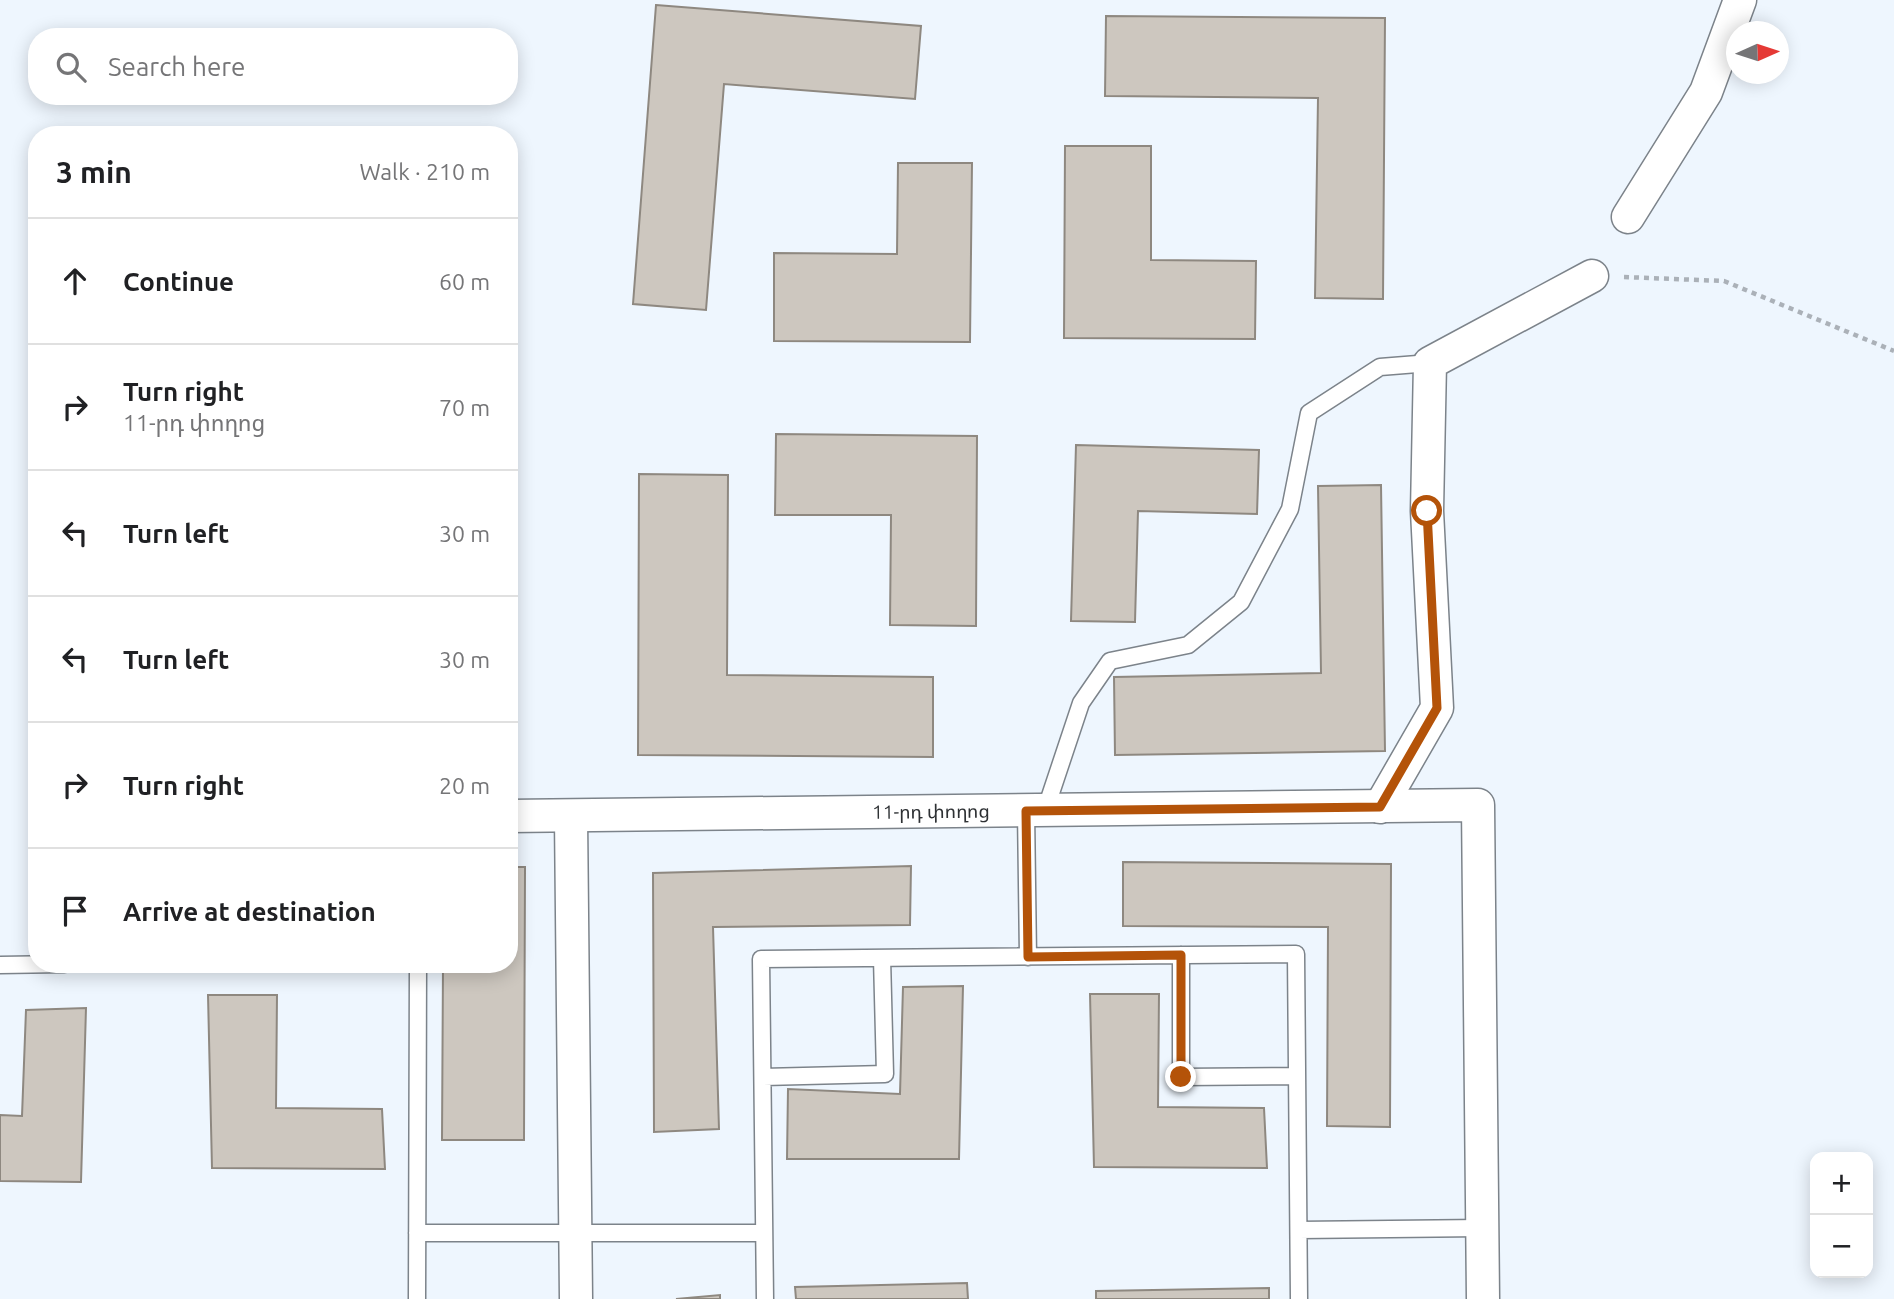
<!DOCTYPE html>
<html lang="en">
<head>
<meta charset="utf-8">
<style>
	:root { --surface:#fff; --page:#f6f6f6; --text:#202124; --muted:#757577; --line:#e0e0e0 }
	body { margin:0; font-family:Ubuntu,"Noto Sans Armenian",sans-serif; background:var(--page); color:var(--text) }
	.controls { position:absolute; right:21px; bottom:21px; display:grid; overflow:hidden; border-radius:14px; box-shadow:0 4px 18px #0003 }
	.controls button { width:63px; height:63px; display:grid; place-items:center; padding:0; border:0; border-bottom:2px solid var(--line); background:var(--surface); color:var(--text); font:35px sans-serif }
	.compass { position:absolute; left:1726px; top:21px; width:63px; height:63px; border-radius:50%; background:var(--surface); box-shadow:0 4px 18px #0003; rotate:87deg }
	.stop { position:absolute; width:21px; height:21px; margin:-16px; border:5px solid #b45309; border-radius:50%; background:#fff }
	.stop.end { background:#b45309; border-color:#fff; box-shadow:0 2px 7px #0008 }
	.list { margin:0; padding:0; list-style:none }
	h2 { display:flex; justify-content:space-between; align-items:center; height:91px; margin:0; padding:0 28px; font-size:30px }
	h2 small { font-size:23px; font-weight:400; color:var(--muted) }
	.list li { display:grid; grid-template-columns:46px 1fr auto; gap:21px; align-items:center; box-sizing:border-box; height:126px; padding:0 28px; border-top:2px solid var(--line) }
	.list b { display:block; font-size:26px; white-space:nowrap }
	.list p { margin:0; font-size:23px; white-space:nowrap; color:var(--muted) }
	.list em { font-size:23px; font-style:normal; color:var(--muted) }
	.icon { flex:none; width:38px; height:38px; fill:none; stroke:currentColor; stroke-width:2; stroke-linecap:round; stroke-linejoin:round }
	.map { position:relative; flex:none; width:1894px; height:1299px; overflow:hidden }
	.search { position:absolute; background:var(--surface); box-shadow:0 4px 18px #0003; left:28px; top:28px; width:490px; height:77px; display:flex; align-items:center; gap:18px; box-sizing:border-box; padding:0 24px; border-radius:28px; color:var(--muted); font-size:26px }
	.panel { position:absolute; background:var(--surface); box-shadow:0 4px 18px #0003; left:28px; top:126px; width:490px; height:847px; border-radius:28px }
	.map>svg:first-child { display:block }
	.building { fill:#cdc7bf; stroke:#8e8880; stroke-width:2 }
	.lines { fill:none; stroke-linecap:round; stroke-linejoin:round }
	.lane-casing { stroke:#7c838a; stroke-width:19 }
	.street-casing { stroke:#7c838a; stroke-width:35 }
	.path { stroke:#abb1b8; stroke-width:4.5; stroke-dasharray:5 5; stroke-linecap:butt }
	.lane { stroke:#fff; stroke-width:16 }
	.street { stroke:#fff; stroke-width:32 }
	.route { stroke:#b45309; stroke-width:9 }
	.labels { text-anchor:middle; dominant-baseline:central; stroke-width:6; stroke-linejoin:round; paint-order:stroke }
	.street-label { font-size:19px; fill:#2e3134; stroke:#fff }
</style>
</head>
<body>
<div class="map">
<svg width="1894" height="1299" viewBox="0 0 1894 1299">
	<rect width="100%" height="100%" fill="#eef6fe"/>
	<path class="building" d="M656,5l265,21 -6,73 -191,-15 -18,226 -73,-6z
		M1106,16l279,2 -2,281 -68,-1 3,-200 -213,-2z
		M1065,146h86v114l105,1 -1,78 -191,-1z
		M898,163h74l-2,179 -196,-1v-88l123,1z
		M776,434l201,2 -1,190 -86,-1 1,-110h-116z
		M1076,445l183,5 -2,64 -119,-3 -3,111 -64,-1z
		M639,474l89,1 -1,200 206,2v80l-295,-2z
		M1381,485l4,266 -270,4 -1,-78 207,-4 -3,-187z
		M1123,862l268,2 -1,263 -63,-1 1,-199 -205,-1z
		M911,866l-1,59 -197,2 6,202 -65,3 -1,-259z
		M509,867h16l-1,273h-82l1,-176h66z
		M963,986l-4,173h-172l1,-70 112,5 3,-107z
		M1090,994h69l-1,113 106,1 3,60 -173,-1z
		M208,995h69l-1,113 106,1 3,60 -173,-1z
		M86,1008l-5,174 -81,-1v-66l22,1 4,-106z
		M967,1283l1,16h-172l-1,-12z
		M1269,1288v11h-173v-8z
		M720,1295v4h-44z"/>
	<g class="lines">
		<g class="lane-casing">
			<path id="lane" d="M1026,811l2,146
				M1045,811l36,-108 29,-42 78,-16 53,-43 49,-93 19,-96 71,-46 50,-4
				M1181,955v122l116,-1
				M0,965l64,-1
				M763,1077l122,-3 -3,-116
				M1299,1230l183,-2
				M417,1233h347
				M417,1299l1,-335
				M765,1299l-4,-340 535,-5 3,345"/>
		</g>
		<g class="street-casing">
			<g id="street">
				<path d="M1628,217l78,-125 34,-92"/>
				<path d="M1380,807l57,-99 -10,-197 3,-148 162,-87"/>
				<path id="s1" d="M509,816l969,-11 5,494"/>
				<path d="M571,817l5,482"/>
			</g>
		</g>
		<path class="path" d="M1624,277l100,4 170,70"/>
		<use href="#lane" class="lane"/>
		<use href="#street" class="street"/>
	</g>
	<g class="lines">
		<path class="route" d="M1181,1077v-122l-153,2 -2,-146 354,-4 57,-99 -10,-197"/>
	</g>
	<g class="labels">
		<g class="street-label">
			<text stroke="none"><textPath href="#s1" startOffset="422">11-րդ փողոց</textPath></text>
		</g>
	</g>
</svg>
<div class="controls">
<button>+</button>
<button>−</button>
</div>
<svg class="compass" viewBox="-18 -18 36 36"><path d="M0-13l5 13h-10z" fill="#e53935"/><path d="M0 13l5-13h-10z" fill="#757577"/></svg>
<div class="stop" style="left:1427px;top:511px"></div>
<div class="stop end" style="left:1181px;top:1077px"></div>
<div class="search"><svg class="icon" aria-label="search" viewBox="0 0 24 24"><circle cx="10" cy="10" r="6"/><path d="M15 15l6 6"/></svg>Search here</div>
<section class="panel">
<h2>3 min<small>Walk · 210 m</small></h2>
<ul class="list">
<li><svg class="icon" aria-label="ahead" viewBox="0 0 24 24"><path d="M12 20V5M6 11l6-6 6 6"/></svg><div><b>Continue</b></div><em>60 m</em></li>
<li><svg class="icon" aria-label="right" viewBox="0 0 24 24"><path d="M7 20v-9h11M14 6l5 5-5 5"/></svg><div><b>Turn right</b><p>11-րդ փողոց</p></div><em>70 m</em></li>
<li><svg class="icon" aria-label="left" viewBox="0 0 24 24"><path d="M17 20v-9H6M10 6l-5 5 5 5"/></svg><div><b>Turn left</b></div><em>30 m</em></li>
<li><svg class="icon" aria-label="left" viewBox="0 0 24 24"><path d="M17 20v-9H6M10 6l-5 5 5 5"/></svg><div><b>Turn left</b></div><em>30 m</em></li>
<li><svg class="icon" aria-label="right" viewBox="0 0 24 24"><path d="M7 20v-9h11M14 6l5 5-5 5"/></svg><div><b>Turn right</b></div><em>20 m</em></li>
<li><svg class="icon" aria-label="arrive" viewBox="0 0 24 24"><path d="M6 21V4h12l-3 4 3 4H6"/></svg><div><b>Arrive at destination</b></div></li>
</ul>
</section>
</div>
</body>
</html>
